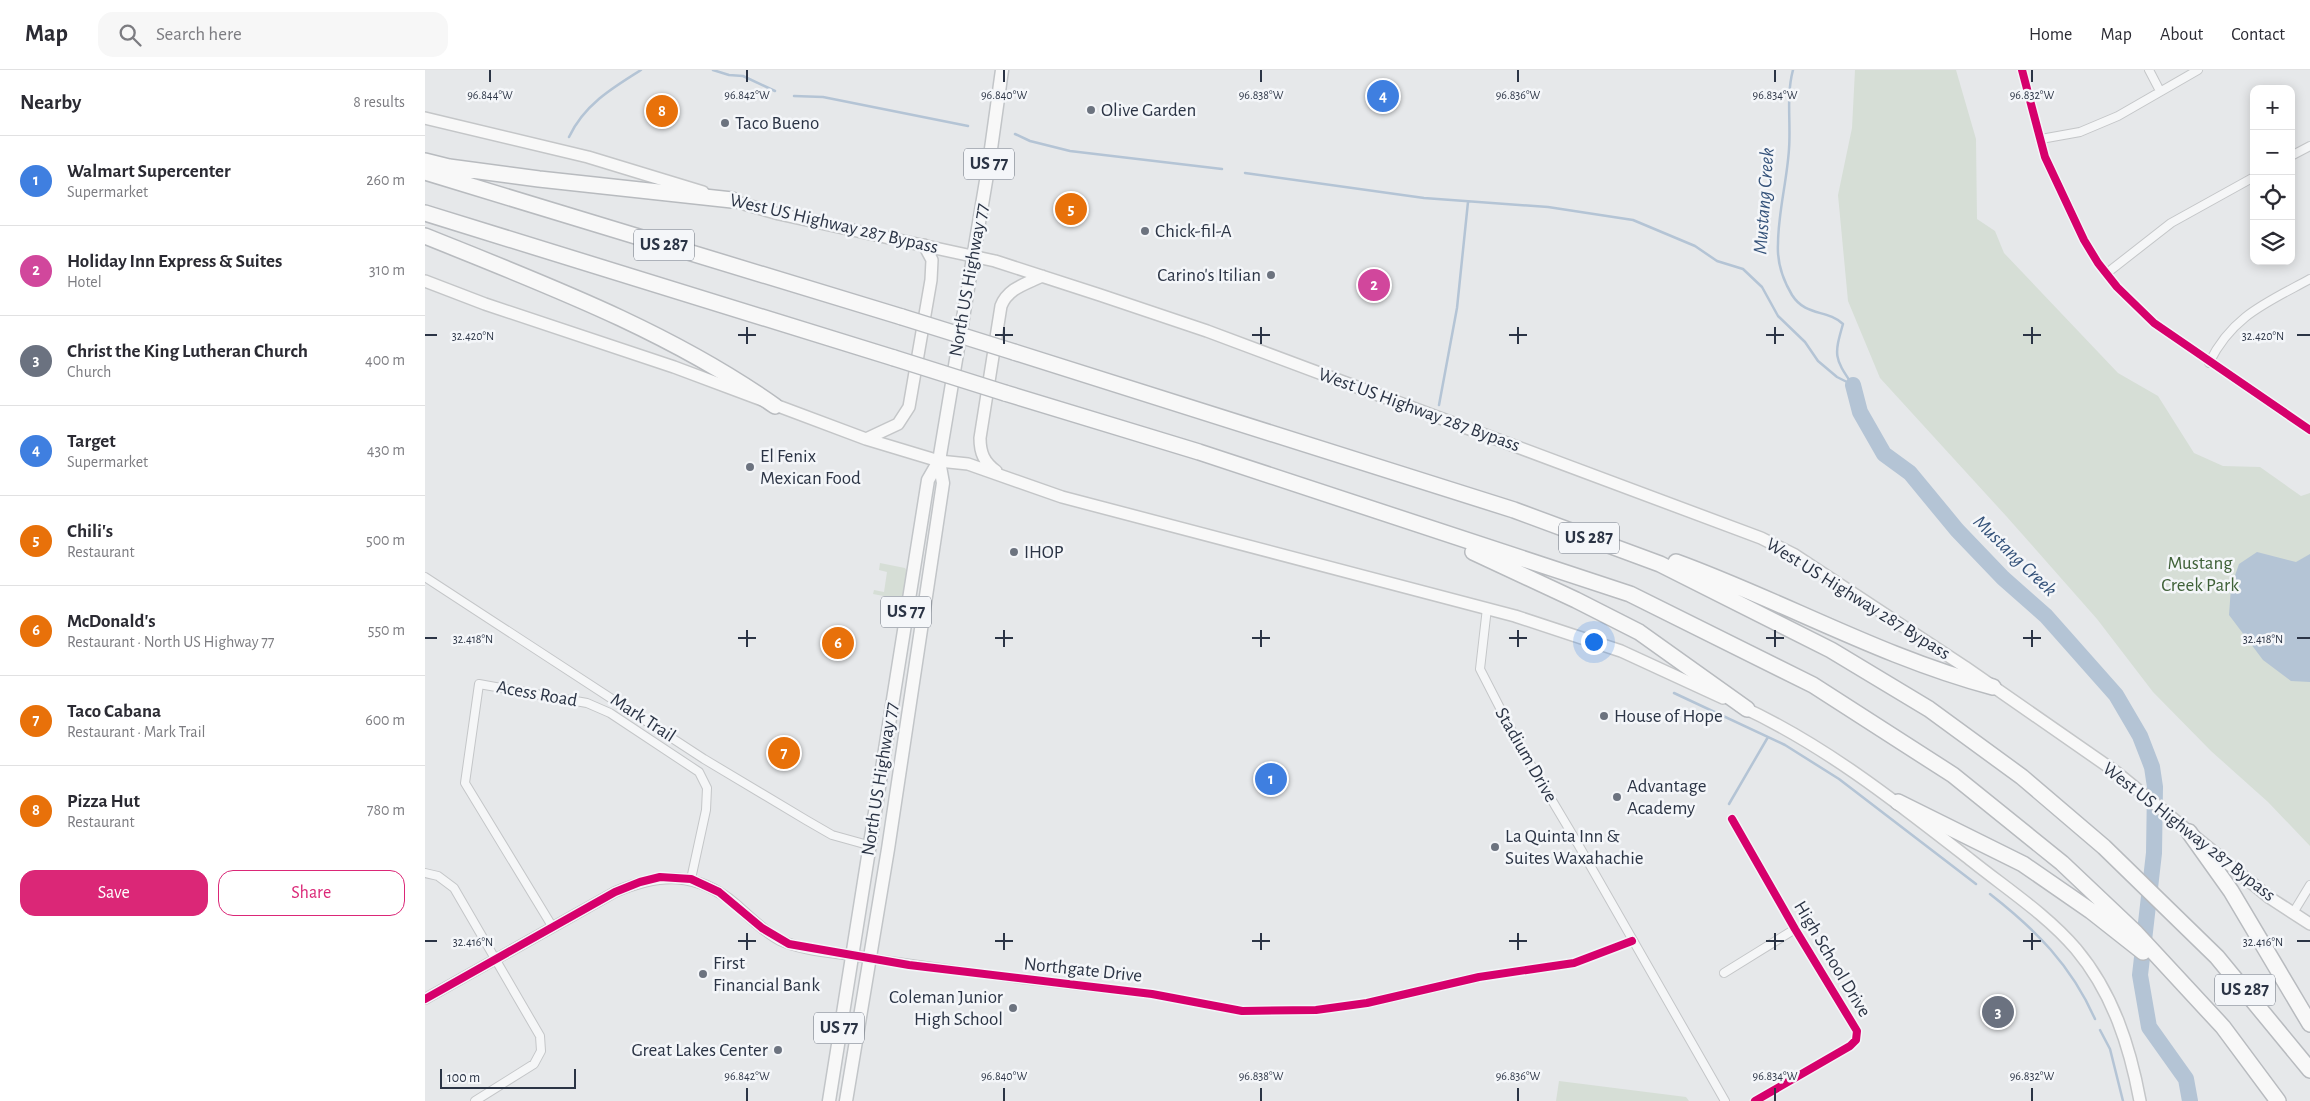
<!DOCTYPE html>
<html lang="en">
<head>
<meta charset="utf-8">
<style>
	:root { --surface:#fff; --page:#f7f7f7; --text:#2b2b33; --muted:#7c7c81; --line:#e1e1e2; --accent:#db2777 }
	body { margin:0; font-family:"Alegreya Sans",sans-serif; background:var(--page); color:var(--text) }
	.controls { position:absolute; right:15px; top:15px; display:grid; overflow:hidden; border-radius:10px; box-shadow:0 2px 12px #0003 }
	.controls button { width:45px; height:45px; display:grid; place-items:center; padding:0; border:0; border-bottom:1px solid var(--line); background:var(--surface); color:var(--text); font:25px sans-serif }
	.scale { position:absolute; left:15px; bottom:12px; width:136px; box-sizing:border-box; padding-left:5px; border:2px solid #2b3445; border-top:0; font-size:14px; line-height:18px; white-space:nowrap; color:#2b3445; -webkit-text-stroke:4px #f4f6f9; paint-order:stroke }
	.you { position:absolute; left:1168px; top:571px; width:18px; height:18px; margin:-12px; border:4px solid #fff; border-radius:50%; background:#1a73e8; box-shadow:0 0 0 8px #1a73e833 }
	.badge { display:grid; place-items:center; width:32px; height:32px; border-radius:50%; background:var(--accent); color:#fff; font-size:16px; font-weight:700 }
	.pin { position:absolute; translate:-50% -50%; border:2px solid #fff; box-shadow:0 1px 5px #0006 }
	.list { margin:0; padding:0; list-style:none }
	h2 { display:flex; justify-content:space-between; align-items:center; height:65px; margin:0; padding:0 20px; font-size:21px }
	h2 small { font-size:16px; font-weight:400; color:var(--muted) }
	.list li { display:grid; grid-template-columns:32px 1fr auto; gap:15px; align-items:center; box-sizing:border-box; height:90px; padding:0 20px; border-top:1px solid var(--line) }
	.list b { display:block; font-size:19px; white-space:nowrap }
	.list p { margin:0; font-size:16px; white-space:nowrap; color:var(--muted) }
	.list em { font-size:16px; font-style:normal; color:var(--muted) }
	.actions { display:flex; gap:10px; padding:15px 20px }
	.actions a { flex:1; padding:11px 0; border:1px solid var(--accent); border-radius:15px; text-align:center; font-size:18px; color:var(--accent) }
	.actions .main { background:var(--accent); color:#fff }
	.icon { flex:none; width:28px; height:28px; fill:none; stroke:currentColor; stroke-width:2; stroke-linecap:round; stroke-linejoin:round }
	.map { position:relative; flex:none; width:1885px; height:1031px; overflow:hidden }
	header { display:flex; align-items:center; gap:30px; box-sizing:border-box; height:70px; padding:0 25px; background:var(--surface); border-bottom:1px solid var(--line) }
	header strong { font-size:24px }
	nav { display:flex; gap:28px; margin-inline-start:auto; font-size:18px }
	.search { width:350px; height:45px; background:var(--page); display:flex; align-items:center; gap:12px; box-sizing:border-box; padding:0 18px; border-radius:15px; color:var(--muted); font-size:19px }
	main { display:flex }
	aside { flex:1; background:var(--surface) }
	.map>svg:first-child { display:block }
	.green { fill:#d6ded6 }
	.water { fill:#b4c4d5 }
	.lines { fill:none; stroke-linecap:round; stroke-linejoin:round }
	.stream { stroke:#b4c4d5; stroke-width:2.5 }
	.river { stroke:#b4c4d5; stroke-width:16 }
	.minor-casing { stroke:#c4c6c8; stroke-width:10 }
	.tertiary-casing { stroke:#c4c6c8; stroke-width:12 }
	.secondary-casing { stroke:#c4c6c8; stroke-width:14 }
	.primary-casing { stroke:#c2c5c8; stroke-width:15 }
	.motorway-casing { stroke:#b8bbbf; stroke-width:18 }
	.minor { stroke:#f5f6f7; stroke-width:8 }
	.tertiary { stroke:#f5f6f7; stroke-width:10 }
	.secondary { stroke:#f8f8f8; stroke-width:11 }
	.primary { stroke:#f8f8f8; stroke-width:12 }
	.motorway { stroke:#f8f8f8; stroke-width:15 }
	.motorway-bridge-casing { stroke:#b8bbbf; stroke-width:18; stroke-linecap:butt }
	.motorway-bridge { stroke:#f8f8f8; stroke-width:15 }
	.cycleway-casing { stroke:#f4f6f9; stroke-width:11 }
	.cycleway { stroke:#d6006c; stroke-width:8 }
	.ticks { fill:none; stroke:#2b3445; stroke-width:2 }
	.poi-dot { fill:#6c737f; stroke:#f4f6f9; stroke-width:2 }
	.labels { text-anchor:middle; dominant-baseline:central; stroke-width:5; stroke-linejoin:round; paint-order:stroke }
	.shield { fill:#f4f6f9; stroke:#676e7b; stroke-width:1 }
	.shield-label { font-size:18px; font-weight:bold; fill:#2b3445 }
	.poi-label { font-size:19px; fill:#2b3445; stroke:#f4f6f9; text-anchor:start }
	.street-label { font-size:19px; fill:#2b3445; stroke:#f4f6f9 }
	.park-label { font-size:19px; fill:#3f6138; stroke:#f4f6f9 }
	.water-label { font-size:20px; font-style:italic; fill:#34527a; stroke:#f4f6f9 }
	.ticks-label { font-size:12px; text-anchor:middle; fill:#2b3445; stroke:#f4f6f9; stroke-width:5; stroke-linejoin:round; paint-order:stroke }
</style>
</head>
<body>
<header>
<strong>Map</strong>
<div class="search"><svg class="icon" aria-label="search" viewBox="0 0 24 24"><circle cx="10" cy="10" r="6"/><path d="M15 15l6 6"/></svg>Search here</div>
<nav><a>Home</a><a>Map</a><a>About</a><a>Contact</a></nav>
</header>
<main>
<aside>
<h2>Nearby<small>8 results</small></h2>
<ul class="list">
<li><span class="badge" style="background:#3f7fe0">1</span><div><b>Walmart Supercenter</b><p>Supermarket</p></div><em>260 m</em></li>
<li><span class="badge" style="background:#d1479c">2</span><div><b>Holiday Inn Express &amp; Suites</b><p>Hotel</p></div><em>310 m</em></li>
<li><span class="badge" style="background:#6b7280">3</span><div><b>Christ the King Lutheran Church</b><p>Church</p></div><em>400 m</em></li>
<li><span class="badge" style="background:#3f7fe0">4</span><div><b>Target</b><p>Supermarket</p></div><em>430 m</em></li>
<li><span class="badge" style="background:#e8710a">5</span><div><b>Chili's</b><p>Restaurant</p></div><em>500 m</em></li>
<li><span class="badge" style="background:#e8710a">6</span><div><b>McDonald's</b><p>Restaurant · North US Highway 77</p></div><em>550 m</em></li>
<li><span class="badge" style="background:#e8710a">7</span><div><b>Taco Cabana</b><p>Restaurant · Mark Trail</p></div><em>600 m</em></li>
<li><span class="badge" style="background:#e8710a">8</span><div><b>Pizza Hut</b><p>Restaurant</p></div><em>780 m</em></li>
</ul>
<div class="actions"><a class="main">Save</a><a>Share</a></div>
</aside>
<div class="map">
<svg width="1885" height="1031" viewBox="0 0 1885 1031">
	<rect width="100%" height="100%" fill="#e6e8ea"/>
	<path class="green" d="M1430,0h101l20,69 1,80 18,12 9,22 114,120 40,23 36,57 29,13 37,1 41,29 9,-3v353l-42,-44 -57,-51 -58,-59 -56,-73 -90,-102 -127,-139 -32,-77 -10,-106 14,-67z
		M455,493l25,5 4,6 -3,18 -7,7 -26,-5 1,-4 10,2 3,-20 -8,-2z
		M1134,1011l127,16 3,4h-133z"/>
	<path class="water" d="M1832,482l39,10 14,-8v128l-19,-1 -28,-21 -34,-45 2,-28 8,-23z"/>
	<g class="lines">
		<path class="stream" d="M288,0l16,5 14,1 32,15
			M1368,0c-7,26 -2,52 -4,79 -2,32 -11,64 -11,95 -1,17 5,36 14,51 14,22 35,14 51,29 -9,31 -9,34 9,60
			M369,26l29,1 145,29
			M590,64l15,7 40,10 152,18
			M144,67c15,-32 43,-49 72,-67
			M820,103l179,25 124,9 85,13 62,26 22,15 26,8 19,18 16,29 27,26 13,19 19,16 16,8
			M1014,335l18,-97 11,-106
			M1249,623l111,52 54,34 137,105
			M1304,734l39,-67
			M1565,824c46,36 81,71 105,125
			M1675,960l10,19 13,52"/>
		<path class="river" d="M1428,315l7,27 24,42 26,19 47,57 46,48 43,38 70,79 24,41 12,31 3,20 -1,66 -14,122 9,52 37,52 4,22"/>
		<g class="minor-casing">
			<path id="minor" d="M1597,0l23,87 39,83 14,23 19,24 37,36 156,107
				M1724,0l11,21
				M1616,69l39,-7 38,-16 80,-46
				M1866,86l19,-10
				M1682,203l64,-50 83,-46
				M1784,293c23,-47 57,-60 101,-84
				M0,507l279,182 102,61 26,15 36,10
				M1062,538l-7,61 39,76 56,94 150,262
				M1307,749l63,110 62,102 -1,9 -6,6 -95,55
				M0,803l13,3 16,12 86,148 1,15 -7,13 -59,37
				M1868,843l17,-28
				M127,856l-87,-143 14,-99 108,19 23,10 89,59 8,16 -1,22 -15,69
				M444,888l151,21 132,15 90,17 74,-1 51,-7 112,-26 95,-14 58,-22
				M1299,903l71,-44"/>
		</g>
		<g class="tertiary-casing">
			<path id="tertiary" d="M0,929l190,-107c45,-19 81,-21 120,12 15,13 28,27 45,36 21,11 65,13 89,18"/>
		</g>
		<g class="secondary-casing">
			<path id="secondary" d="M0,48l163,39 115,35
				M301,129l53,15 216,47 105,34 107,36 554,207 34,17 170,112 151,105 154,126 40,26
				M0,211l60,23 189,63 192,72 73,22 29,3 94,33 453,119 106,35 102,47
				M441,369l32,-15 11,-17 22,-127 1,-20 -8,-15
				M571,401c-12,-9 -16,-18 -16,-33l21,-132c7,-18 25,-22 41,-30
				M1315,636c85,39 159,98 232,155 35,28 75,54 104,88 37,44 54,98 64,152"/>
		</g>
		<g class="primary-casing">
			<path id="primary" d="M404,1031l99,-621 11,-19
				M421,1031l42,-252 55,-366 -4,-22 50,-298 13,-93"/>
		</g>
		<g class="motorway-casing">
			<path id="motorway" d="M0,91l24,6 90,12 193,21
				M0,102l477,145
				M0,143l469,145
				M0,166c119,48 244,95 350,170
				M589,282l500,158 146,54 171,86 98,59 93,68 82,70 113,110 93,113
				M580,323l194,59 431,142 183,91 140,90 109,88 74,70 87,94 55,74
				M1048,482l103,48 63,32 108,77
				M1251,492c107,39 207,96 317,125
				M1473,732l125,62 68,47 52,41
				M1764,762l42,59 79,133"/>
		</g>
		<use href="#minor" class="minor"/>
		<use href="#tertiary" class="tertiary"/>
		<use href="#secondary" class="secondary"/>
		<use href="#primary" class="primary"/>
		<use href="#motorway" class="motorway"/>
		<g class="motorway-bridge-casing">
			<path id="motorway-bridge" d="M477,247l112,35
				M469,288l111,35"/>
		</g>
		<use href="#motorway-bridge" class="motorway-bridge"/>
		<g class="cycleway-casing">
			<path id="cycleway" d="M1597,0l23,87 39,83 14,23 19,24 37,36 156,107
				M1307,749l63,110 62,102 -1,9 -6,6 -95,55
				M0,929l190,-107 25,-10 20,-5 31,2 28,13 43,36 27,16 120,21 243,29 90,17 74,-1 51,-7 112,-26 95,-14 58,-22"/>
		</g>
		<use href="#cycleway" class="cycleway"/>
	</g>
	<path class="ticks" d="M65,0v12M322,0v12M579,0v12M836,0v12M1093,0v12M1350,0v12M1607,0v12M322,257v17M579,257v17M836,257v17M1093,257v17M1350,257v17M1607,257v17M0,265h12M313,265h18M570,265h18M827,265h18M1084,265h18M1341,265h18M1598,265h18M1872,265h13M322,560v17M579,560v17M836,560v17M1093,560v17M1350,560v17M1607,560v17M0,568h12M313,568h18M570,568h18M827,568h18M1084,568h18M1341,568h18M1598,568h18M1872,568h13M322,863v17M579,863v17M836,863v17M1093,863v17M1350,863v17M1607,863v17M0,871h12M313,871h18M570,871h18M827,871h18M1084,871h18M1341,871h18M1598,871h18M1872,871h13M322,1018v13M579,1018v13M836,1018v13M1093,1018v13M1350,1018v13M1607,1018v13"/>
	<g class="poi-dot">
		<circle cx="666" cy="40" r="5"/>
		<circle cx="300" cy="53" r="5"/>
		<circle cx="720" cy="161" r="5"/>
		<circle cx="846" cy="205" r="5"/>
		<circle cx="325" cy="397" r="5"/>
		<circle cx="589" cy="482" r="5"/>
		<circle cx="1179" cy="646" r="5"/>
		<circle cx="1192" cy="727" r="5"/>
		<circle cx="1070" cy="777" r="5"/>
		<circle cx="278" cy="904" r="5"/>
		<circle cx="588" cy="938" r="5"/>
		<circle cx="353" cy="980" r="5"/>
	</g>
	<g class="labels">
		<g class="shield">
			<rect x="539" y="78.5" width="50" height="31" rx="4"/>
			<rect x="209" y="159.5" width="60" height="31" rx="4"/>
			<rect x="1134" y="452.5" width="60" height="31" rx="4"/>
			<rect x="456" y="526.5" width="50" height="31" rx="4"/>
			<rect x="1790" y="904.5" width="60" height="31" rx="4"/>
			<rect x="389" y="942.5" width="50" height="31" rx="4"/>
		</g>
		<g class="shield-label">
			<text x="564" y="94">US 77</text>
			<text x="239" y="175">US 287</text>
			<text x="1164" y="468">US 287</text>
			<text x="481" y="542">US 77</text>
			<text x="1820" y="920">US 287</text>
			<text x="414" y="958">US 77</text>
		</g>
		<g class="poi-label">
			<text x="676" y="40">Olive Garden</text>
			<text x="310" y="53">Taco Bueno</text>
			<text x="730" y="161">Chick-fil-A</text>
			<text x="836" y="205" text-anchor="end">Carino's Itilian</text>
			<text x="335" y="386">El Fenix<tspan x="335" dy="22">Mexican Food</tspan></text>
			<text x="599" y="482">IHOP</text>
			<text x="1189" y="646">House of Hope</text>
			<text x="1202" y="716">Advantage<tspan x="1202" dy="22">Academy</tspan></text>
			<text x="1080" y="766">La Quinta Inn &amp;<tspan x="1080" dy="22">Suites Waxahachie</tspan></text>
			<text x="288" y="893">First<tspan x="288" dy="22">Financial Bank</tspan></text>
			<text x="578" y="927" text-anchor="end">Coleman Junior<tspan x="578" dy="22">High School</tspan></text>
			<text x="343" y="980" text-anchor="end">Great Lakes Center</text>
		</g>
		<g class="street-label">
			<text transform="translate(409 154) rotate(13)">West US Highway 287 Bypass</text>
			<text transform="translate(544 210) rotate(-80)">North US Highway 77</text>
			<text transform="translate(994 340) rotate(20)">West US Highway 287 Bypass</text>
			<text transform="translate(1433 529) rotate(32)">West US Highway 287 Bypass</text>
			<text transform="translate(112 624) rotate(10)">Acess Road</text>
			<text transform="translate(218 648) rotate(33)">Mark Trail</text>
			<text transform="translate(1101 685) rotate(60)">Stadium Drive</text>
			<text transform="translate(455 709) rotate(-81)">North US Highway 77</text>
			<text transform="translate(1764 762) rotate(38)">West US Highway 287 Bypass</text>
			<text transform="translate(1407 889) rotate(59)">High School Drive</text>
			<text transform="translate(658 900) rotate(6)">Northgate Drive</text>
		</g>
		<g class="park-label">
			<text x="1775" y="493">Mustang<tspan x="1775" dy="22">Creek Park</tspan></text>
		</g>
		<g class="water-label">
			<text transform="translate(1339 131) rotate(-86)">Mustang Creek</text>
			<text transform="translate(1590 486) rotate(44)">Mustang Creek</text>
		</g>
	</g>
	<g class="ticks-label">
		<text x="65" y="29">96.844°W</text>
		<text x="322" y="29">96.842°W</text>
		<text x="579" y="29">96.840°W</text>
		<text x="836" y="29">96.838°W</text>
		<text x="1093" y="29">96.836°W</text>
		<text x="1350" y="29">96.834°W</text>
		<text x="1607" y="29">96.832°W</text>
		<text x="48" y="270">32.420°N</text>
		<text x="1838" y="270">32.420°N</text>
		<text x="48" y="573">32.418°N</text>
		<text x="1838" y="573">32.418°N</text>
		<text x="48" y="876">32.416°N</text>
		<text x="1838" y="876">32.416°N</text>
		<text x="322" y="1010">96.842°W</text>
		<text x="579" y="1010">96.840°W</text>
		<text x="836" y="1010">96.838°W</text>
		<text x="1093" y="1010">96.836°W</text>
		<text x="1350" y="1010">96.834°W</text>
		<text x="1607" y="1010">96.832°W</text>
	</g>
</svg>
<div class="controls">
<button>+</button>
<button>−</button>
<button><svg class="icon" aria-label="locate" viewBox="0 0 24 24"><circle cx="12" cy="12" r="6"/><path d="M12 2v4M12 18v4M2 12h4M18 12h4"/></svg></button>
<button><svg class="icon" aria-label="layers" viewBox="0 0 24 24"><path d="M12 4l9 5-9 5-9-5zM3 14l9 5 9-5"/></svg></button>
</div>
<div class="scale">100 m</div>
<div class="you"></div>
<div class="pin badge" style="left:846px;top:709px;background:#3f7fe0">1</div>
<div class="pin badge" style="left:949px;top:215px;background:#d1479c">2</div>
<div class="pin badge" style="left:1573px;top:942px;background:#6b7280">3</div>
<div class="pin badge" style="left:958px;top:26px;background:#3f7fe0">4</div>
<div class="pin badge" style="left:646px;top:139px;background:#e8710a">5</div>
<div class="pin badge" style="left:413px;top:573px;background:#e8710a">6</div>
<div class="pin badge" style="left:359px;top:683px;background:#e8710a">7</div>
<div class="pin badge" style="left:237px;top:41px;background:#e8710a">8</div>
</div>
</main>
</body>
</html>
